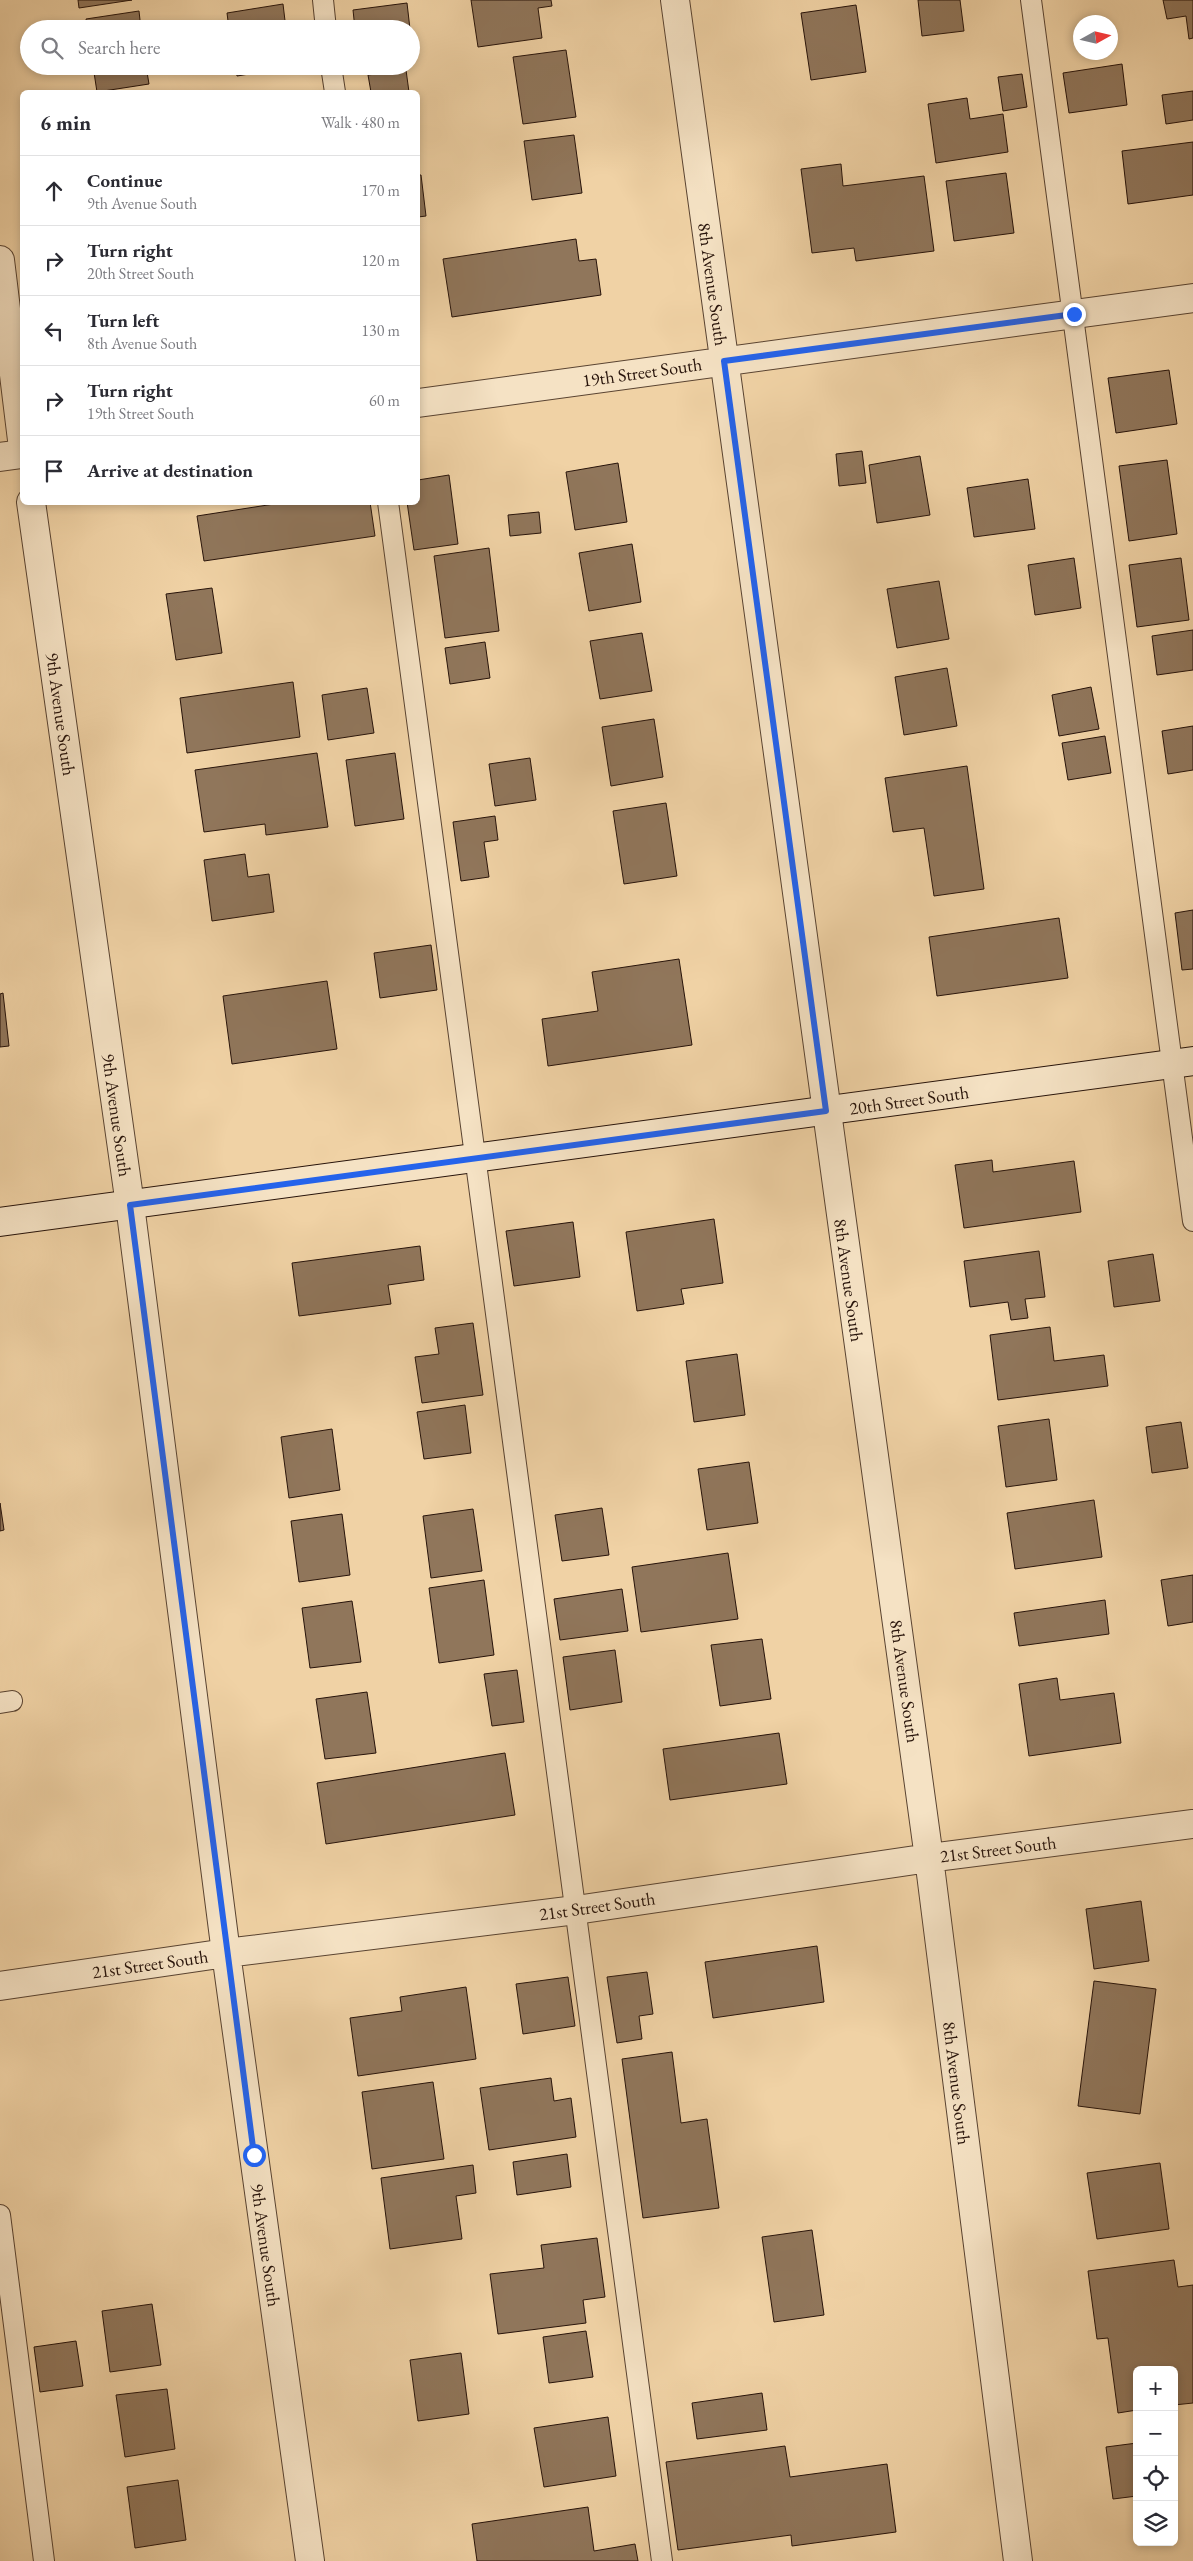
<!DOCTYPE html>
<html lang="en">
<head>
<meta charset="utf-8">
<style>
	:root { --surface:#fff; --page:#f2f2f3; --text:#2b2b33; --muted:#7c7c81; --line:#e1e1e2 }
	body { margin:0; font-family:"EB Garamond",serif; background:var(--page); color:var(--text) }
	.controls { position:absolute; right:15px; bottom:15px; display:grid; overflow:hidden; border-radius:8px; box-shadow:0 2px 8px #0003 }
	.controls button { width:45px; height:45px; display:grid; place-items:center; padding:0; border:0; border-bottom:1px solid var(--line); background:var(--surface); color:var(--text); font:25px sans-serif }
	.compass { position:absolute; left:1073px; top:15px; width:45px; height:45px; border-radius:50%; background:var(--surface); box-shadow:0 2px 8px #0003; rotate:82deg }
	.stop { position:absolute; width:15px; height:15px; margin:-11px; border:4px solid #2563eb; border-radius:50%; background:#fff }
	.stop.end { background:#2563eb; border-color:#fff; box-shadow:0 1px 5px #0008 }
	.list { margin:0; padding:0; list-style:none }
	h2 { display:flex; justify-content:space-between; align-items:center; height:65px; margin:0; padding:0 20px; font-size:21px }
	h2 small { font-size:16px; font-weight:400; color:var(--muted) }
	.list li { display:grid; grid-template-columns:32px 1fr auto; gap:15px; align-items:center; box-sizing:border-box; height:70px; padding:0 20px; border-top:1px solid var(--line) }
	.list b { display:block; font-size:19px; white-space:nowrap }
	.list p { margin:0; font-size:16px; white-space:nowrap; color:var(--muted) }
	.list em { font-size:16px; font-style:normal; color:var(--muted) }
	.icon { flex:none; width:28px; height:28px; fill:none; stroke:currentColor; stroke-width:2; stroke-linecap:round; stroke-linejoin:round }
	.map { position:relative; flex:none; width:1193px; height:2561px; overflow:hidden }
	.search { position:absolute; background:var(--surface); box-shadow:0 2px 8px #0003; left:20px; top:20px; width:400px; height:55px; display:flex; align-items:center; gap:12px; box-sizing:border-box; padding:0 18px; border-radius:28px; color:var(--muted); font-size:19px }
	.panel { position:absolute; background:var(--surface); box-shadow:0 2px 8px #0003; left:20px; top:90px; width:400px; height:415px; border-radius:8px }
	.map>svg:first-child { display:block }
	.building { fill:#90765b; stroke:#27130a }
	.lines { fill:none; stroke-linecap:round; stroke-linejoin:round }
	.lane-casing { stroke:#594331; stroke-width:22 }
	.street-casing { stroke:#594331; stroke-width:30 }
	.secondary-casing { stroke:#27130a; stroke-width:30 }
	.lane { stroke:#f5e2c4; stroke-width:20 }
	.street { stroke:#f5e2c4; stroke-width:28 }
	.secondary { stroke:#f5e2c4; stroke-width:28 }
	.route { stroke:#2563eb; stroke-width:6 }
	.labels { text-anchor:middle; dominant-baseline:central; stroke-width:4.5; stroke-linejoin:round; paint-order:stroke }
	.street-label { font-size:18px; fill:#27130a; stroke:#f5e2c4 }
</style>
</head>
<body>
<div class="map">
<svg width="1193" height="2561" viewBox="0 0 1193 2561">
	<rect width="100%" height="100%" fill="#f0d2a5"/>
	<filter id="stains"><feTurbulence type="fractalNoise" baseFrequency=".004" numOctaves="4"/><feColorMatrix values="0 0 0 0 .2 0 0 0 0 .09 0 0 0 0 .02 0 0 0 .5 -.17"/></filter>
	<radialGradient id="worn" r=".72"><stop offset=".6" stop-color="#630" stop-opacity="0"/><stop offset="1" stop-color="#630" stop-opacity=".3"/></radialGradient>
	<path class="building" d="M78,0h54l-53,8z
		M471,0h80l1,6 -14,2 4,30 -64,9z
		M918,0h42l4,31 -42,5z
		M1163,0h30v38l-4,1 -3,-23 -19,3z
		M407,3l3,26h-55l-2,-19z
		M283,4l3,25h-57l-2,-16z
		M856,5l10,67 -55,8 -10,-67z
		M139,11l2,18h-53l-2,-10z
		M411,34l3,23h-3z
		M566,50l10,67 -53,7 -10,-67z
		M1122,64l5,41 -58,8 -6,-40z
		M93,66h53l3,18 -52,8z
		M235,66h57v1l-55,9z
		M406,70l3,22h-38l-3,-17z
		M1022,74l5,33 -24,4 -5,-34z
		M1193,91v29l-27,4 -4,-29z
		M967,98l3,21 33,-5 5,38 -72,11 -8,-59z
		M574,135l8,58 -50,7 -8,-59z
		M1193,142v53l-65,9 -6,-53z
		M841,164l2,22 81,-10 10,75 -78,10 -2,-13 -42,5 -11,-84z
		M1006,173l8,60 -60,8 -8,-60z
		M418,175h3l5,41 -8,1z
		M576,239l3,22 17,-2 5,36 -149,22 -9,-58z
		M1169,370l8,54 -61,9 -8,-55z
		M862,451l4,32 -27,3 -3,-32z
		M920,456l10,59 -53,8 -8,-58z
		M1167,460l10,74 -48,7 -10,-75z
		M618,463l9,59 -52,8 -9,-58z
		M449,475l9,69 -44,6 -7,-48h11v-22z
		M1028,479l7,50 -61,8 -7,-49z
		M287,502h83l5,34 -171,25 -7,-45z
		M539,512l2,21 -31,3 -2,-21z
		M632,544l9,58 -52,9 -10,-58z
		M489,548l10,83 -54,7 -11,-82z
		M1074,558l7,50 -46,7 -7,-50z
		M1181,558l8,62 -52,7 -8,-62z
		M939,581l10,58 -52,9 -10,-59z
		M212,588l10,65 -46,7 -10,-66z
		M1193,630v40l-36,5 -5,-39z
		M642,633l10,58 -52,8 -10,-58z
		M485,642l5,36 -40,6 -5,-36z
		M947,668l10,58 -53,9 -9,-58z
		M293,682l7,55 -113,16 -7,-55z
		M1091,687l8,42 -40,7 -7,-41z
		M367,688l7,45 -46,7 -6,-45z
		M654,719l9,58 -52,9 -9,-59z
		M1193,726v44l-25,4 -6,-43z
		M1105,736l6,37 -43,7 -6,-37z
		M317,753l11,74 -62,8 -1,-11 -61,8 -9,-62z
		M395,753l9,66 -49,7 -9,-66z
		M530,758l6,42 -41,6 -6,-42z
		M967,766l17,123 -50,7 -10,-68 -31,4 -8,-54z
		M666,803l11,73 -53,8 -11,-73z
		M495,816l3,24 -14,2 5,35 -28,4 -8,-59z
		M245,854l3,23 21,-3 5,38 -62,9 -8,-61z
		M1193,910v59l-11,1 -7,-57z
		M1059,918l9,60 -131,18 -8,-59z
		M431,945l6,45 -57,8 -6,-45z
		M679,959l13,86 -144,21 -6,-47 56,-8 -6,-39z
		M327,981l10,68 -105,15 -9,-68z
		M3,993l6,53 -9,1v-53z
		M992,1160l1,12 81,-11 7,51 -117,16 -9,-63z
		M714,1219l9,64 -42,6 3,15 -47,7 -11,-79z
		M573,1222l7,55 -66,9 -8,-55z
		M420,1246l4,34 -36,5 3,19 -92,12 -7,-53z
		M1039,1251l6,46 -20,2 3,19 -17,2 -3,-18 -38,5 -6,-46z
		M1153,1254l7,47 -46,6 -6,-46z
		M473,1323l10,72 -61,8 -7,-46 24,-3 -4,-26z
		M1050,1327l4,34 50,-6 4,31 -110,14 -8,-65z
		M737,1354l8,61 -51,7 -8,-61z
		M465,1405l6,48 -47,6 -7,-47z
		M1049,1419l8,61 -51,7 -8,-61z
		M1181,1422l7,46 -36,5 -6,-46z
		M332,1429l8,61 -51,8 -8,-61z
		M749,1462l9,61 -51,7 -9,-61z
		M1094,1500l8,57 -87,12 -8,-56z
		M0,1503l4,27 -4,1z
		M602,1508l7,47 -47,6 -7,-46z
		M473,1509l9,62 -51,7 -8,-62z
		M342,1514l8,61 -51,7 -8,-61z
		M728,1553l10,66 -97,13 -9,-65z
		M1193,1575v47l-25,4 -7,-46z
		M484,1580l10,75 -55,8 -10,-75z
		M622,1589l6,42 -68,9 -6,-41z
		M1105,1600l4,34 -90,12 -5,-33z
		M352,1601l9,61 -51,6 -8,-60z
		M762,1639l9,60 -51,7 -9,-61z
		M615,1650l7,52 -52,8 -7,-53z
		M517,1670l7,52 -32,4 -8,-52z
		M1057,1678l3,22 54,-7 7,50 -92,13 -10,-72z
		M367,1692l9,61 -51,6 -9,-60z
		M779,1733l8,51 -117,16 -7,-51z
		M505,1753l10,62 -189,29 -9,-61z
		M1141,1901l8,60 -55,8 -8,-60z
		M817,1946l7,56 -111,16 -8,-56z
		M647,1972l6,42 -14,2 3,23 -25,4 -10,-66z
		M568,1977l7,49 -52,8 -7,-50z
		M1094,1981l62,8 -16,125 -62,-8z
		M466,1987l10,72 -118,17 -8,-58 52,-7 -2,-14z
		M672,2052l9,71 26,-4 12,89 -76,10 -21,-159z
		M551,2078l3,23 17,-3 5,39 -87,13 -9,-62z
		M433,2082l11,77 -72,10 -10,-77z
		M567,2154l4,33 -54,8 -4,-33z
		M1160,2163l9,66 -72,10 -10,-66z
		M473,2165l3,28 -20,3 6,43 -72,10 -9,-71z
		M812,2230l12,85 -50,7 -12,-85z
		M597,2238l8,59 -22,3 3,23 -88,11 -8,-60 54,-6 -3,-23z
		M1174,2260l4,27 15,-2v118l-19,2v-35h-37v40l-19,3 -10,-75 -11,1 -9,-68z
		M152,2304l9,61 -51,7 -8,-61z
		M586,2331l7,46 -44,6 -6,-46z
		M76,2341l7,45 -43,6 -6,-45z
		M461,2353l8,61 -51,7 -8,-61z
		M167,2389l8,60 -50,8 -9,-62z
		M762,2393l5,37 -70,9 -5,-36z
		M608,2417l8,59 -72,11 -10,-59z
		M1137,2443v53l-24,3 -7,-52z
		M785,2446l5,31 97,-13 9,68 -104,14 -1,-11 -113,15 -12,-88z
		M178,2480l8,60 -51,8 -8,-61z
		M588,2507l6,44 41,-7 3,17h-161l-5,-37z"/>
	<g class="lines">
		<g class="lane-casing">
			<path id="lane" d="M323,0l3,29
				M1031,0l162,1221
				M331,66l4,26
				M388,502l274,2059
				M0,1703l12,-2
				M0,2215l44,346"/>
		</g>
		<g class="street-casing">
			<path id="street" d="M675,0l254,1858 89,703
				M0,260l22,180
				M418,403l775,-105
				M0,457l22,-3
				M31,502l99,703 96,748 84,608
				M0,1986l226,-33 350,-43 353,-52 264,-34"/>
		</g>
		<g class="secondary-casing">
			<path id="secondary" d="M0,1222l1193,-161"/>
		</g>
		<use href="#lane" class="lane"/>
		<use href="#street" class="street"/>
		<use href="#secondary" class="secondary"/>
	</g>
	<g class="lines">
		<path class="route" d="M254,2155l-124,-950 696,-94 -102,-750 350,-47"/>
	</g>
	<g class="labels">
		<g class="street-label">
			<text transform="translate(713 284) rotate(82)">8th Avenue South</text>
			<text transform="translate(642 372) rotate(-8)">19th Street South</text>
			<text transform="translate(61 714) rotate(82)">9th Avenue South</text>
			<text transform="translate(909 1100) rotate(-8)">20th Street South</text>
			<text transform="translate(117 1115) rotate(82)">9th Avenue South</text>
			<text transform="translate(849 1280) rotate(82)">8th Avenue South</text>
			<text transform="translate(905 1681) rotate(82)">8th Avenue South</text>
			<text transform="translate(998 1849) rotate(-7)">21st Street South</text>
			<text transform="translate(597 1906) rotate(-8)">21st Street South</text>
			<text transform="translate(150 1964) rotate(-8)">21st Street South</text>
			<text transform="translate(957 2083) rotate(83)">8th Avenue South</text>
			<text transform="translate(266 2245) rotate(82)">9th Avenue South</text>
		</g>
	</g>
	<rect width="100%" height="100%" filter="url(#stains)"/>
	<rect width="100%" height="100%" fill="url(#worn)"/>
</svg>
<div class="controls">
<button>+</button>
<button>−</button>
<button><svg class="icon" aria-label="locate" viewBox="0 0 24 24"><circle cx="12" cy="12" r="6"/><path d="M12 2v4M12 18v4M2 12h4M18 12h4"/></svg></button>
<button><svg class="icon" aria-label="layers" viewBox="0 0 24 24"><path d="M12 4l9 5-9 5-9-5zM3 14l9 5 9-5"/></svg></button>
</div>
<svg class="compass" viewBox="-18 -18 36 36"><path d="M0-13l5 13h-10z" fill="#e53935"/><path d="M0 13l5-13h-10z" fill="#7c7c81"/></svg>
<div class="stop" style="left:254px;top:2155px"></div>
<div class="stop end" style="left:1074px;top:314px"></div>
<div class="search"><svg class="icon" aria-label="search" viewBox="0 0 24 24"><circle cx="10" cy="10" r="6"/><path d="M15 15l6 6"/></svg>Search here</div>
<section class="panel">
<h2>6 min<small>Walk · 480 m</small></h2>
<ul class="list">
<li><svg class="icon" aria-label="ahead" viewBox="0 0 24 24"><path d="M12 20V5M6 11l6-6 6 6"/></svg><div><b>Continue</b><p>9th Avenue South</p></div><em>170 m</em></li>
<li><svg class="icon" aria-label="right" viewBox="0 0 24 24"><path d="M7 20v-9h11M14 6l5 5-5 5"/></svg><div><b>Turn right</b><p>20th Street South</p></div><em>120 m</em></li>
<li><svg class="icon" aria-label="left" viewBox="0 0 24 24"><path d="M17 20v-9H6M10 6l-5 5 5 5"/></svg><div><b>Turn left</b><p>8th Avenue South</p></div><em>130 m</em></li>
<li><svg class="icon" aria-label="right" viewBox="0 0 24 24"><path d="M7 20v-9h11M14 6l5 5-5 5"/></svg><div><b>Turn right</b><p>19th Street South</p></div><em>60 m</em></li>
<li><svg class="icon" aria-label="arrive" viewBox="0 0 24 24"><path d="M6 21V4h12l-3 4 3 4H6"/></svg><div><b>Arrive at destination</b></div></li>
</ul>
</section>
</div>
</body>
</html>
